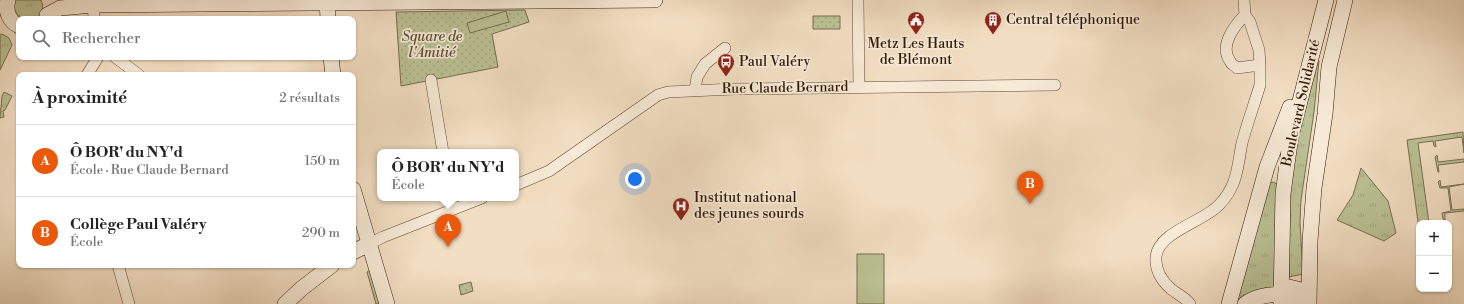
<!DOCTYPE html>
<html lang="fr">
<head>
<meta charset="utf-8">
<style>
	:root { --surface:#fff; --page:#f6f6f6; --text:#222; --muted:#767676; --line:#e0e0e0; --accent:#ea580c }
	body { margin:0; font-family:"Libre Bodoni",serif; background:var(--page); color:var(--text) }
	.controls { position:absolute; right:12px; bottom:12px; display:grid; overflow:hidden; border-radius:8px; box-shadow:0 1px 3px #0004 }
	.controls button { width:36px; height:36px; display:grid; place-items:center; padding:0; border:0; border-bottom:1px solid var(--line); background:var(--surface); color:var(--text); font:20px sans-serif }
	.you { position:absolute; left:635px; top:179px; width:14px; height:14px; margin:-10px; border:3px solid #fff; border-radius:50%; background:#1a73e8; box-shadow:0 0 0 6px #1a73e833 }
	.badge { display:grid; place-items:center; width:26px; height:26px; border-radius:50%; background:var(--accent); color:#fff; font-size:13px; font-weight:700 }
	.pin { position:absolute; translate:-50% -33px; filter:drop-shadow(0 1px 2px #0008) }
	.pin::after { content:''; position:absolute; top:21px; width:14px; height:12px; background:inherit; clip-path:polygon(0 0,100% 0,50% 100%) }
	.popup { position:absolute; left:377px; top:149px; width:142px; height:52px; box-sizing:border-box; display:grid; place-content:center; border-radius:8px; background:var(--surface); filter:drop-shadow(0 1px 3px #0005); font-size:13px; white-space:nowrap; color:var(--muted) }
	.popup b { font-size:15px; color:var(--text) }
	.popup::after { content:''; position:absolute; left:50%; top:100%; margin-left:-8px; border:8px solid transparent; border-top-color:var(--surface) }
	.list { margin:0; padding:0; list-style:none }
	h2 { display:flex; justify-content:space-between; align-items:center; height:52px; margin:0; padding:0 16px; font-size:17px }
	h2 small { font-size:13px; font-weight:400; color:var(--muted) }
	.list li { display:grid; grid-template-columns:26px 1fr auto; gap:12px; align-items:center; box-sizing:border-box; height:72px; padding:0 16px; border-top:1px solid var(--line) }
	.list b { display:block; font-size:15px; white-space:nowrap }
	.list p { margin:0; font-size:13px; white-space:nowrap; color:var(--muted) }
	.list em { font-size:13px; font-style:normal; color:var(--muted) }
	.icon { flex:none; width:22px; height:22px; fill:none; stroke:currentColor; stroke-width:2; stroke-linecap:round; stroke-linejoin:round }
	.map { position:relative; flex:none; width:1464px; height:304px; overflow:hidden }
	.search { position:absolute; background:var(--surface); box-shadow:0 1px 3px #0004; left:16px; top:16px; width:340px; height:44px; display:flex; align-items:center; gap:10px; box-sizing:border-box; padding:0 14px; border-radius:8px; color:var(--muted); font-size:15px }
	.panel { position:absolute; background:var(--surface); box-shadow:0 1px 3px #0004; left:16px; top:72px; width:340px; height:196px; border-radius:8px }
	.map>svg:first-child { display:block }
	.grass { fill:url(#grass-tufts); stroke:#766e4e }
	.park { fill:url(#park-dots); stroke:#766e4e }
	.pitch { fill:#bac194; stroke:#766e4e }
	.lines { fill:none; stroke-linecap:round; stroke-linejoin:round }
	.street-casing { stroke:#614c36; stroke-width:12 }
	.secondary-casing { stroke:#311b07; stroke-width:16 }
	.street { stroke:#f7ead7; stroke-width:11 }
	.secondary { stroke:#f7ead7; stroke-width:15 }
	.labels { text-anchor:middle; dominant-baseline:central; stroke-width:3.5; stroke-linejoin:round; paint-order:stroke }
	.poi-label { font-size:14px; fill:#311b07; stroke:#f7ead7; text-anchor:start }
	.park-label { font-size:14px; font-style:italic; fill:#5a4d31; stroke:#f7ead7 }
	.street-label { font-size:14px; fill:#311b07; stroke:#f7ead7 }
</style>
</head>
<body>
<div class="map">
<svg width="1464" height="304" viewBox="0 0 1464 304">
	<defs>
		<pattern id="grass-tufts" width="24" height="20" patternUnits="userSpaceOnUse"><rect width="24" height="20" fill="#bac194"/><path d="M3 7l-1-3M5 7V3M7 7l1-3M15 17l-1-3M17 17v-4M19 17l1-3" fill="none" stroke="#a0a57e"/></pattern>
		<pattern id="park-dots" width="8" height="8" patternUnits="userSpaceOnUse"><rect width="8" height="8" fill="#bac194"/><path d="M2 2h.1M6 6h.1" fill="none" stroke="#a0a57e" stroke-width="1.8" stroke-linecap="round"/></pattern>
	</defs>
	<rect width="100%" height="100%" fill="#f2dec2"/>
	<filter id="stains"><feTurbulence type="fractalNoise" baseFrequency=".005" numOctaves="4"/><feColorMatrix values="0 0 0 0 .2 0 0 0 0 .09 0 0 0 0 .02 0 0 0 .5 -.17"/></filter>
	<radialGradient id="worn" r=".72"><stop offset=".6" stop-color="#630" stop-opacity="0"/><stop offset="1" stop-color="#630" stop-opacity=".3"/></radialGradient>
	<path class="grass" d="M15,0h26c3,7 2,13 -4,19h-18c-5,-5 -7,-13 -4,-19z
		M2,34l7,4 3,7 -12,25v-35z
		M1317,59l2,2 -5,51 -13,88 -1,22 3,52 -14,3 1,-90 6,-50z
		M4,92l8,4 -7,14 -2,1 1,6 -4,1 2,-22z
		M1463,132l1,21 -2,-16 -27,4 1,6 -2,-1 -1,-5 -15,2 11,80h-10v6l-12,-89z
		M1437,155l1,7 26,-3v3l-26,3 1,7h-1l-3,-15z
		M1361,168l27,33 8,32 -12,8 -47,-21 16,-25z
		M1440,180l1,7 23,-3 -15,3 3,23 12,-1v2l-19,2v7l-2,-1 -1,-6 9,-2 -3,-23h-8l-2,-6z
		M1273,182l6,3 -4,103 -35,16h-8l38,-121z
		M370,270l11,34h-5l-9,-32z"/>
	<path class="park" d="M525,10l4,12 -37,12 6,33 -97,19 -5,-74z
		M813,16h27v13h-27z
		M471,282l2,9 -12,4 -2,-10z"/>
	<path class="pitch" d="M506,11l3,11 -39,11 -3,-10z
		M857,254h27v50h-27z"/>
	<g class="lines">
		<g class="street-casing">
			<path id="street" d="M93,0l1,19
				M858,0l1,87
				M1245,15c-11,11 -26,31 -15,46 1,3 5,5 7,7l23,-3
				M115,57l24,18
				M87,75l11,-18
				M431,80l12,72
				M695,90l2,-13 8,-13 20,-16
				M516,185l33,-14 109,-76 10,-3 66,-3 321,-4
				M450,198l4,11
				M369,244l14,-7 99,-39
				M118,265l11,39
				M1190,304c-5,-7 -13,-10 -19,-15 -9,-8 -16,-19 -15,-32 2,-25 47,-35 63,-52 19,-20 18,-37 23,-62 5,-19 12,-38 18,-58v-20l-1,-15 -9,-28 -5,-7 -1,-15"/>
		</g>
		<g class="secondary-casing">
			<path id="secondary" d="M8,0c-3,11 1,21 11,26
				M327,0l1,19
				M47,15l13,-7 33,-3 562,-5
				M331,57l2,18
				M353,189l34,115
				M353,252l16,-8
				M1281,288l8,-1 20,5
				M1281,302l28,-1
				M285,304l16,-15 31,-24
				M1229,304l38,-137 23,-60
				M1245,304c11,-8 23,-9 35,-10
				M1281,304l2,-110 4,-30 4,-28 35,-136
				M1309,304l1,-63 4,-53 11,-74 4,-47 16,-67"/>
		</g>
		<use href="#street" class="street"/>
		<use href="#secondary" class="secondary"/>
	</g>
	<defs>
		<g id="civic-pin" transform="scale(0.9)"><path d="M0 17L-7.5 6A9.5 9.5 0 1 1 7.5 6Z" fill="#8f2418" stroke="#f7ead7"/><path d="M-.6-6.5H3V-4.5H.6V-3L4-1V1h2V6H-6V1h2V-1L-.6-3ZM-1.2 2.5V6h2.4V2.5Z" fill="#fff"/></g>
		<g id="building-pin" transform="scale(0.9)"><path d="M0 17L-7.5 6A9.5 9.5 0 1 1 7.5 6Z" fill="#8f2418" stroke="#f7ead7"/><path d="M-4-6H4V6H1V3H-1V6H-4ZM-2.5-4.3h1.7v1.8h-1.7ZM.8-4.3h1.7v1.8H.8ZM-2.5-1h1.7V.8h-1.7ZM.8-1h1.7V.8H.8Z" fill="#fff"/></g>
		<g id="bus-pin" transform="scale(0.9)"><path d="M0 17L-7.5 6A9.5 9.5 0 1 1 7.5 6Z" fill="#8f2418" stroke="#f7ead7"/><path d="M-5-6H5V4H4V6H2V4H-2V6H-4V4H-5ZM-3.5-4V0h7V-4ZM-3.5 1.2v1.5H-2V1.2ZM2 1.2v1.5H3.5V1.2Z" fill="#fff"/></g>
		<g id="hospital-pin" transform="scale(0.9)"><path d="M0 17L-7.5 6A9.5 9.5 0 1 1 7.5 6Z" fill="#8f2418" stroke="#f7ead7"/><path d="M-5-5h3v3.5h4V-5h3V5h-3V1.5h-4V5h-3Z" fill="#fff"/></g>
	</defs>
	<g fill-rule="evenodd">
		<use href="#civic-pin" x="916" y="20"/>
		<use href="#building-pin" x="993" y="20"/>
		<use href="#bus-pin" x="726" y="62"/>
		<use href="#hospital-pin" x="681" y="206"/>
	</g>
	<g class="labels">
		<g class="poi-label">
			<text x="1006" y="20">Central téléphonique</text>
			<text x="916" y="44" text-anchor="middle">Metz Les Hauts<tspan x="916" dy="16">de Blémont</tspan></text>
			<text x="739" y="62">Paul Valéry</text>
			<text x="694" y="198">Institut national<tspan x="694" dy="16">des jeunes sourds</tspan></text>
		</g>
		<g class="park-label">
			<text x="432" y="37">Square de<tspan x="432" dy="16">l'Amitié</tspan></text>
		</g>
		<g class="street-label">
			<text transform="translate(785 88) rotate(-1)">Rue Claude Bernard</text>
			<text transform="translate(1301 103) rotate(-77)">Boulevard Solidarité</text>
		</g>
	</g>
	<rect width="100%" height="100%" filter="url(#stains)"/>
	<rect width="100%" height="100%" fill="url(#worn)"/>
</svg>
<div class="controls">
<button>+</button>
<button>−</button>
</div>
<div class="you"></div>
<div class="pin badge" style="left:448px;top:247px">A</div>
<div class="popup"><b>Ô BOR' du NY'd</b>École</div>
<div class="pin badge" style="left:1030px;top:204px">B</div>
<div class="search"><svg class="icon" aria-label="search" viewBox="0 0 24 24"><circle cx="10" cy="10" r="6"/><path d="M15 15l6 6"/></svg>Rechercher</div>
<section class="panel">
<h2>À proximité<small>2 résultats</small></h2>
<ul class="list">
<li><span class="badge">A</span><div><b>Ô BOR' du NY'd</b><p>École · Rue Claude Bernard</p></div><em>150 m</em></li>
<li><span class="badge">B</span><div><b>Collège Paul Valéry</b><p>École</p></div><em>290 m</em></li>
</ul>
</section>
</div>
</body>
</html>
